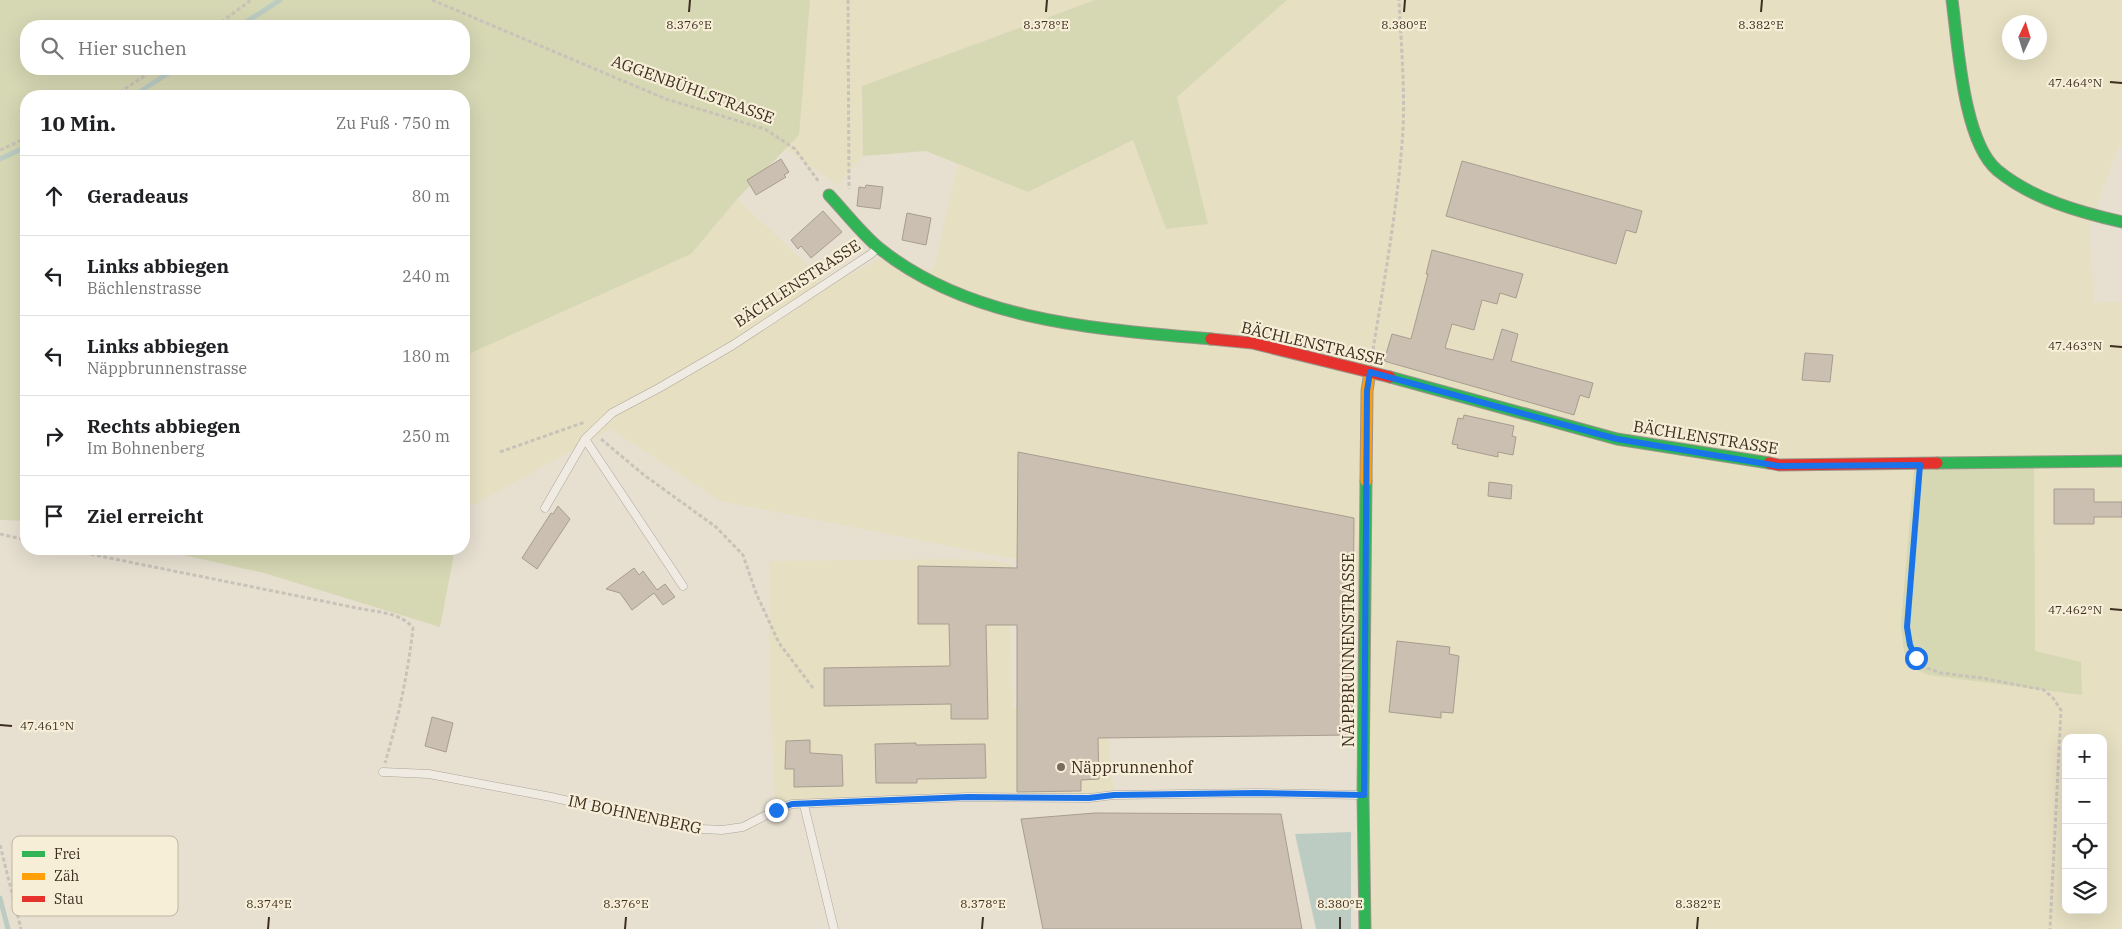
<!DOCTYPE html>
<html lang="de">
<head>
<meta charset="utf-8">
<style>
	:root { --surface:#fff; --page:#f2f2f2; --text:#202124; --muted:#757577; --line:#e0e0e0 }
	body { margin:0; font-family:"IBM Plex Serif",serif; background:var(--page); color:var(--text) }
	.controls { position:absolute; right:15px; bottom:15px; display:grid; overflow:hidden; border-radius:10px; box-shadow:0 5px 20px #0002 }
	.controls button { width:45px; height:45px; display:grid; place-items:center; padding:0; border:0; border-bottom:1px solid var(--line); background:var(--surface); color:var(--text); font:25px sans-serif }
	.compass { position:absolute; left:2002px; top:15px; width:45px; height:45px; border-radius:50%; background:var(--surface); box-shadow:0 5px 20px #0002; rotate:4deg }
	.stop { position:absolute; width:15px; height:15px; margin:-11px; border:4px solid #1a73e8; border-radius:50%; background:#fff }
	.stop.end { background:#1a73e8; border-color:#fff; box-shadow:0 1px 5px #0008 }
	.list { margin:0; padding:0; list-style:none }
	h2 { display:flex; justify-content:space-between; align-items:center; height:65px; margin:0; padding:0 20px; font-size:21px }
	h2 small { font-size:16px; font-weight:400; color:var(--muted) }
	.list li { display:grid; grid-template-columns:32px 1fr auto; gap:15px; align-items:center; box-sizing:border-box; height:80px; padding:0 20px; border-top:1px solid var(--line) }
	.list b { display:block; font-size:19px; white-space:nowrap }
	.list p { margin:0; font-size:16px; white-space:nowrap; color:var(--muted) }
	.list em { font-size:16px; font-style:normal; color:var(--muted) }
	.icon { flex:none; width:28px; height:28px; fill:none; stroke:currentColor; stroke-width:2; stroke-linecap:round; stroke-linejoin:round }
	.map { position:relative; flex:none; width:2122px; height:929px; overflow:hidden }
	.search { position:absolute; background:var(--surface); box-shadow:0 5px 20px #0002; left:20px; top:20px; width:450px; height:55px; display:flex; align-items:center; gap:12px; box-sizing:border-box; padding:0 18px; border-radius:20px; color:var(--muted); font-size:19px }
	.panel { position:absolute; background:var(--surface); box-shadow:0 5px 20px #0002; left:20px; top:90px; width:450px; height:465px; border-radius:20px }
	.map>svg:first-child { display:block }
	.farmland { fill:#e6dfc2; fill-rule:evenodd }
	.green { fill:#d6d7b3; fill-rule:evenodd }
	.water { fill:#bcccc2 }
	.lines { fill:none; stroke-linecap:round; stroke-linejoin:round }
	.stream { stroke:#bcccc2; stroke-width:5 }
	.building { fill:#cbbfb2; stroke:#a89c90 }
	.lane-casing { stroke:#ada599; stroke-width:9 }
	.fast-casing { stroke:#9c958a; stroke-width:13 }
	.slow-casing { stroke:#9c958a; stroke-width:13 }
	.jam-casing { stroke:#9c958a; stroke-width:13 }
	.path { stroke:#c8c2b9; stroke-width:3; stroke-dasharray:4 2.5; stroke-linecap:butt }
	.lane { stroke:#efebe3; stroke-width:8 }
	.fast { stroke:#30b455; stroke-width:11 }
	.slow { stroke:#ff9f0a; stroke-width:11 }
	.jam { stroke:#e5322d; stroke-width:11 }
	.route { stroke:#1a73e8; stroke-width:6 }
	.ticks { fill:none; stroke:#3d2e20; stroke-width:2 }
	.poi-dot { fill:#786c5e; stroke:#f7eed8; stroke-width:2 }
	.labels { text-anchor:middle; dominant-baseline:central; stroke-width:4.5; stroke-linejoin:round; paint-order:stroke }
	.street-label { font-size:16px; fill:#3d2e20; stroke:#f7eed8 }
	.poi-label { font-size:16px; fill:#3d2e20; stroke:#f7eed8; text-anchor:start }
	.key { fill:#f7eed8; stroke:#bfb4a1; stroke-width:1 }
	.key-label { font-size:14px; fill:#3d2e20 }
	.ticks-label { font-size:12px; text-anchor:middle; fill:#3d2e20; stroke:#f7eed8; stroke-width:4.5; stroke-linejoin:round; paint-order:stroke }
</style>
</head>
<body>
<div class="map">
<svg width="2122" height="929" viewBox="0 0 2122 929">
	<rect width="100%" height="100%" fill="#e7e0d1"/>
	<path class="farmland" d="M810,0h285l-233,86 1,70 -25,29 -52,-36 13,-15z
		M1287,0h835v146h-3l-30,80 5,77 28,-1v627h-750l-4,-300 -648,-128 -109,-72 -147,81v-154l227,-102 46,-55 92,86 50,-26 54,12 25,-107 70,28 105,-52 33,89 42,-5 -31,-127zM2010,22h30v30h-30zM2066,738h37v172h-37z
		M956,559l37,2 19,3 -2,53 3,92 92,-5 9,91 -310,10 -28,5 -6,-104 -1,-145z"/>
	<path class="green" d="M0,0h810l-11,135 -62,64 -46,55 -227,102v-260h-438v425l-26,-1zM26,26h438v43h-438z
		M1095,0h192l-110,97 31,127 -42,5 -33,-89 -105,52 -102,-41 -63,5 -1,-70z
		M2034,466l1,185 46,11 1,33 -153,-20 -12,-5 -13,-18 -3,-29 13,-153z
		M156,549h299l-15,78 -176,-54z"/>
	<path class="water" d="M1351,832v97h-35l-21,-95z"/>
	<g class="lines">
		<path class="stream" d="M240,26l40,-26
			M133,96l42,-27
			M0,159l26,-12
			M0,898l8,31"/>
	</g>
	<path class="building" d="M781,159l8,13 -5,3 2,2 -30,18 -9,-15z
		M1462,161l180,50 -6,22 -10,-3 -10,34 -170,-48z
		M866,185l17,2 -3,22 -23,-3 2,-19 6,1z
		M823,211l19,21 -31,26 -10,-12 -3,3 -7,-9z
		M907,213l24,5 -5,27 -24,-5z
		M1432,250l91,24 -7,24 -16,-5 -3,11 -15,-4 -8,30 -22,-6 -7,24 48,12 9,-31 16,5 -7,27 82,22 -4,15 -9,-3 -6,20 -190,-54 8,-27 19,5 17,-65h-2z
		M1805,353l28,2 -3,27 -28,-2z
		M1464,415l50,11 -2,10 4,1 -3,18 -15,-3v5l-41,-9 1,-3 -6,-1 6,-26 5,1z
		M1018,452l336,66 -2,217 -254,3 1,41 -18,1v11l-64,1v-167h-31l2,94h-37v-15l-127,2v-38l126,-2 -1,-42h-31v-58l99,2z
		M1489,482l23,3 -1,14 -23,-3z
		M2054,489h40v13h28v15h-28v7h-40z
		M558,506l12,13 -33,50 -15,-11 29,-45 2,1z
		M634,568l5,7 4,-4 14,19 8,-6 10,13 -12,8 -9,-12 -22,17 -12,-17 -14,-4z
		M1397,641l53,6 -1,7 10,2 -6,57 -12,-1v6l-52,-6z
		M432,717l21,6 -7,29 -21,-6z
		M810,740v13l32,2 1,31 -49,1v-18h-9l1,-28z
		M916,743v2l69,-1 1,34 -69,1v4h-41l-1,-39z
		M1095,813l186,1 21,115h-259l-22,-110z"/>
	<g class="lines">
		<g class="lane-casing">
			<path id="lane" d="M585,439l98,147
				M545,508l40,-69 27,-26 47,-25 74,-43 138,-91 6,-6
				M383,772l46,2 122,23 128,29 24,3 19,1 21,-3 33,-17 16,-6 176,-7 121,1 25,-3 142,-2 106,2
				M804,805l30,124"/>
		</g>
		<g class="fast-casing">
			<path id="fast" d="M1952,0c6,44 11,141 45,170 35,29 82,42 125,52
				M829,195c16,17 32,38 50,53 92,74 219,81 332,91
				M1390,377l227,62 152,24
				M1937,463l185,-2
				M1365,929l-2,-134 3,-314"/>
		</g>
		<g class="slow-casing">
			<path id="slow" d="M1366,481l1,-90 3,-19"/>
		</g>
		<g class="jam-casing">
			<path id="jam" d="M1211,339l41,4 138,34
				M1769,463l10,2 158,-2"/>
		</g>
		<path class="path" d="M432,0l234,99 99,30 30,20 24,33
			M848,0l1,189
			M216,26l35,-26
			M114,96l41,-27
			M0,150l26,-12
			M1372,356c12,-75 26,-150 31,-226 2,-44 -2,-87 -4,-130
			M601,439l43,36 72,52 27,28 13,38 23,50 34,45
			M500,452l85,-30
			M1918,480l-11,147 3,18 14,22 17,6 41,5 62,12 9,8 8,12 -11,219
			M0,534l26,6
			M65,549l292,59c18,4 44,4 56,20 -5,46 -15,91 -28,135
			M0,845l21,84"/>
		<use href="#lane" class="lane"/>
		<use href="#fast" class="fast"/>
		<use href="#slow" class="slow"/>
		<use href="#jam" class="jam"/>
	</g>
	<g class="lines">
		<path class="route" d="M776,810l16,-6 176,-7 121,1 25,-3 142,-2 108,2 3,-404 3,-19 247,67 162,27 141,-1 -13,162 3,18 6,13"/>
	</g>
	<path class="ticks" d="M689,12l1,-12M1046,12l1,-12M1404,12l1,-12M1761,12l1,-12M2110,82l12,1M2110,346l12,1M2110,609l12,1M0,725l12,1M268,929l1,-12M625,929l1,-12M982,929l1,-12M1340,929v-12M1697,929l1,-12"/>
	<circle class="poi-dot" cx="1061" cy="767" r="5"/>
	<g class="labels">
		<g class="street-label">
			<text transform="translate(693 89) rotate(20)">AGGENBÜHLSTRASSE</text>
			<text transform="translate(797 283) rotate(-33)">BÄCHLENSTRASSE</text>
			<text transform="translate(1313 343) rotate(13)">BÄCHLENSTRASSE</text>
			<text transform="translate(1706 437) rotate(9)">BÄCHLENSTRASSE</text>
			<text transform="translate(1348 650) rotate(-90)">NÄPPBRUNNENSTRASSE</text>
			<text transform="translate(635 814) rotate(12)">IM BOHNENBERG</text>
		</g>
		<g class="poi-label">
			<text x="1071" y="767">Näpprunnenhof</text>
		</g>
	</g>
	<rect x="12" y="836" width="166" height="80" rx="8" class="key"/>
	<rect x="22" y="851" width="23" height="6" fill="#30b455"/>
	<rect x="22" y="873" width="23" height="7" fill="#ff9f0a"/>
	<rect x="22" y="896" width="23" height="6" fill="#e5322d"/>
	<g class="key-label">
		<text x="54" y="859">Frei</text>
		<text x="54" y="881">Zäh</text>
		<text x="54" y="904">Stau</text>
	</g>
	<g class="ticks-label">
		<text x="689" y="29">8.376°E</text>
		<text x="1046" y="29">8.378°E</text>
		<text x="1761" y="29">8.382°E</text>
		<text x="1404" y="29">8.380°E</text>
		<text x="2075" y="87">47.464°N</text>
		<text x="2075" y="350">47.463°N</text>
		<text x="2075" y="614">47.462°N</text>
		<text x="47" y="730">47.461°N</text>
		<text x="269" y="908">8.374°E</text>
		<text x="626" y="908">8.376°E</text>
		<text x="983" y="908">8.378°E</text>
		<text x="1340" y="908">8.380°E</text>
		<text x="1698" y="908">8.382°E</text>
	</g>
</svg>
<div class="controls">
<button>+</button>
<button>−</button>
<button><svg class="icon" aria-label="locate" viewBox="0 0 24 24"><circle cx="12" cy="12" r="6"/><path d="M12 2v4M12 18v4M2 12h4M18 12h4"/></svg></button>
<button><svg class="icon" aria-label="layers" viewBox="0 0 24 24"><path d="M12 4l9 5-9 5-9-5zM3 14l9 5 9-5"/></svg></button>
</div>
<svg class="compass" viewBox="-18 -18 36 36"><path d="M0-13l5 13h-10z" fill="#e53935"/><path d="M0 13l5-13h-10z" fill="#757577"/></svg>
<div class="stop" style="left:1916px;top:658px"></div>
<div class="stop end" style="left:776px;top:810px"></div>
<div class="search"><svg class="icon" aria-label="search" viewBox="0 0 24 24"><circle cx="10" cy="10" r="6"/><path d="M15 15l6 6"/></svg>Hier suchen</div>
<section class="panel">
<h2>10 Min.<small>Zu Fuß · 750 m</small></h2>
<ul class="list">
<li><svg class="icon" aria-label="ahead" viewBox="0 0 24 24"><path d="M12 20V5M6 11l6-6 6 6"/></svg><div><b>Geradeaus</b></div><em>80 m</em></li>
<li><svg class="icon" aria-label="left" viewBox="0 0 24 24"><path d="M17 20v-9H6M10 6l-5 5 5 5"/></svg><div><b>Links abbiegen</b><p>Bächlenstrasse</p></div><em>240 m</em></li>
<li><svg class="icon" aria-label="left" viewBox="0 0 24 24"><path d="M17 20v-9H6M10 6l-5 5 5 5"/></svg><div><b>Links abbiegen</b><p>Näppbrunnenstrasse</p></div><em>180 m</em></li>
<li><svg class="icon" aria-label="right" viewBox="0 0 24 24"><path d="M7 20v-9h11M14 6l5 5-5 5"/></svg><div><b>Rechts abbiegen</b><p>Im Bohnenberg</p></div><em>250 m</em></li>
<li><svg class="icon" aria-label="arrive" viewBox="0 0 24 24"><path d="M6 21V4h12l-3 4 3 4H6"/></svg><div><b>Ziel erreicht</b></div></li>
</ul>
</section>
</div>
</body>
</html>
